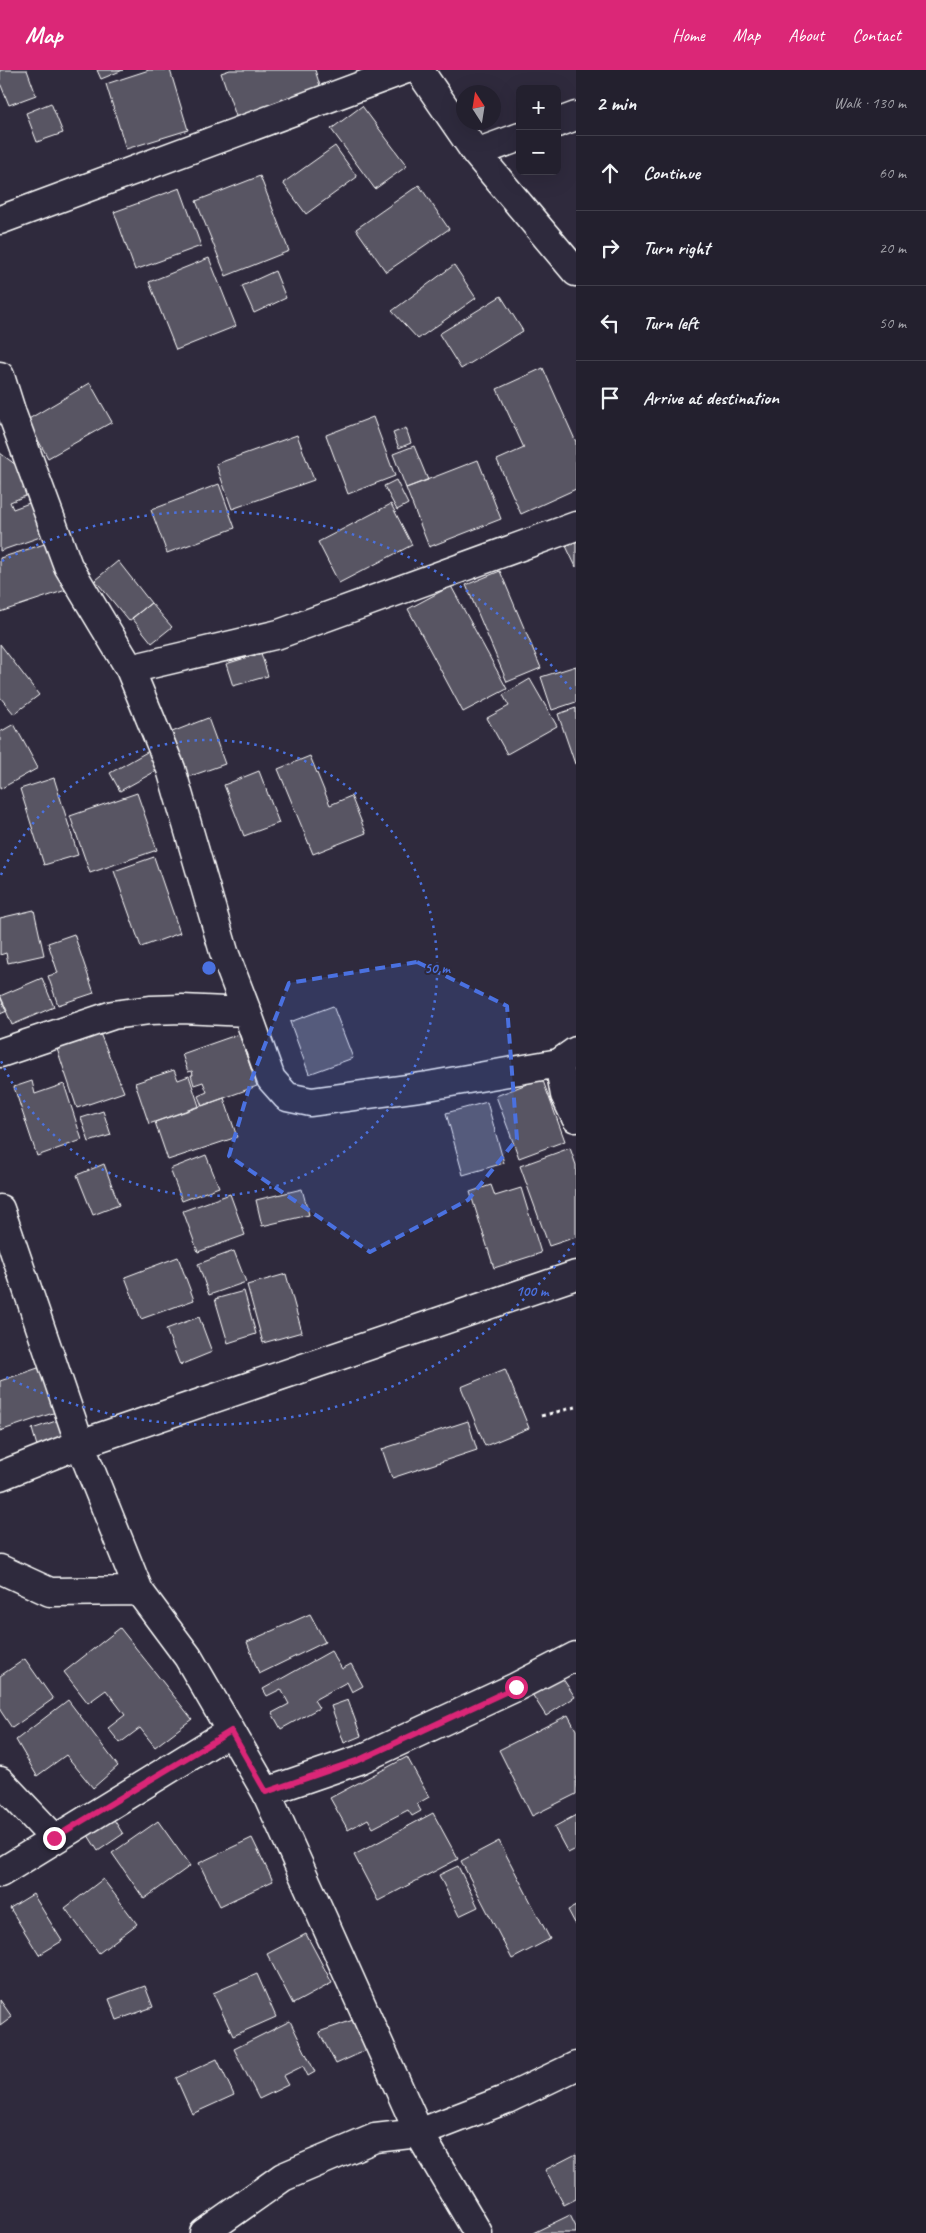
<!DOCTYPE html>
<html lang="en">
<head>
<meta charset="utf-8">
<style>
	:root { --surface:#23202e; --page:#2f2d3a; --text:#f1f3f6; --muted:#a3a3aa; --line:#403e4a; --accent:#db2777 }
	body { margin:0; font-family:Caveat,sans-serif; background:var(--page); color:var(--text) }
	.controls { position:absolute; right:15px; top:15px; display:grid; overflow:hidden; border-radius:8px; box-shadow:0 5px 20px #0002 }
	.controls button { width:45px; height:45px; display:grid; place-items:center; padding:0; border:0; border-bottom:1px solid var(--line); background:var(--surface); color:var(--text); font:25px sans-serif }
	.compass { position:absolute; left:456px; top:15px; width:45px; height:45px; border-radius:50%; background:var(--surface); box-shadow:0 5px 20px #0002; rotate:348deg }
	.stop { position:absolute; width:15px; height:15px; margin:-11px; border:4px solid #db2777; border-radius:50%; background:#fff }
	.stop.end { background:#db2777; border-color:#fff; box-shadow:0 1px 5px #0008 }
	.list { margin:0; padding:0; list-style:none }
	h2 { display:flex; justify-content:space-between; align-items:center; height:65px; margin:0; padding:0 20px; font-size:21px }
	h2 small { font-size:16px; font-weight:400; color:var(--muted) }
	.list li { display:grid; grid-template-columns:32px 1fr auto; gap:15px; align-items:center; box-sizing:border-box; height:75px; padding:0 20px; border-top:1px solid var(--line) }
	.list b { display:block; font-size:19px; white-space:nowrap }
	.list em { font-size:16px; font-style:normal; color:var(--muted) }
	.icon { flex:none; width:28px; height:28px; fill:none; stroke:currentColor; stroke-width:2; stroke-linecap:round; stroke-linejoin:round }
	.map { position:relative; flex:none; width:576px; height:2163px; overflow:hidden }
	header { display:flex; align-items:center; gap:30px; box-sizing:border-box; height:70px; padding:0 25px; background:var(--accent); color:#fff }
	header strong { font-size:24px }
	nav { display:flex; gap:28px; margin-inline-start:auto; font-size:18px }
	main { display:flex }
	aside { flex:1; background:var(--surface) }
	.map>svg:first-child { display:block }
	.building { fill:#595564; stroke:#fff }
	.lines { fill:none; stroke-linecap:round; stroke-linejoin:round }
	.minor-casing { stroke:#fff; stroke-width:31 }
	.path { stroke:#fff; stroke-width:3; stroke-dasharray:4 4; stroke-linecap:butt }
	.minor { stroke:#2f2a3d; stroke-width:28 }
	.route { stroke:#db2777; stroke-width:6 }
	.marked { fill:#4a71e0; fill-opacity:0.2; stroke:#4a71e0; stroke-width:4; stroke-dasharray:10 6; stroke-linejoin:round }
	.ring { fill:none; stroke:#4a71e0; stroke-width:2.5; stroke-dasharray:2.5 5 }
	.centre { fill:#4a71e0; stroke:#2f2a3d; stroke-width:2.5 }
	.ring-label { font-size:15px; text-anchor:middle; font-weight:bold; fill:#4a71e0; stroke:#2f2a3d; stroke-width:4; stroke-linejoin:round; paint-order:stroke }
</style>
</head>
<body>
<header>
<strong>Map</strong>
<nav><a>Home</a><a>Map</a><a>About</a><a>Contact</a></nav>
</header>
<main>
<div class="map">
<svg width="576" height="2163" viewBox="0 0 576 2163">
	<rect width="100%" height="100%" fill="#2f2a3d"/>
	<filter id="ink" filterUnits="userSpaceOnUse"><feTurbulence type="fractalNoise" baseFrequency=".02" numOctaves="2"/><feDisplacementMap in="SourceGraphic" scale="10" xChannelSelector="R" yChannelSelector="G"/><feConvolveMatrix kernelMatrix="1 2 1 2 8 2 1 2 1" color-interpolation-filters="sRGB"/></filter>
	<g filter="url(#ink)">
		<path class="building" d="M0,0h27l9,25 -27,10 -9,-22z
			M97,0h26l-22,9z
			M149,0h21l18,60 -62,19 -20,-65z
			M230,0h85l7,22 -84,30 -17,-49z
			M51,33l12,30 -26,9 -11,-29z
			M362,36l45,60 -32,23 -44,-60z
			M335,76l22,31 -51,37 -23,-31z
			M260,106l29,75 -63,25 -30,-75z
			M419,115l30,44 -63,43 -30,-43z
			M180,118l21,58 -66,24 -21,-58z
			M209,188l27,68 -60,24 -27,-68z
			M454,195l22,33 -58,41 -26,-28z
			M275,201l11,27 -32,15 -12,-27z
			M501,226l22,35 -62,38 -22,-35z
			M543,298l33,74v47l-55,25 -24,-54 27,-12 -27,-59z
			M90,313l22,39 -64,36 -21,-38z
			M373,347l22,59 -47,18 -22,-59z
			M406,358l5,15 -12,5 -6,-15z
			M297,365l17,45 -82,29 -16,-45z
			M414,376l14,34 -22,8 -13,-34z
			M0,383l20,15 8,27 -18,7 3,7 19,-7 11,34 -43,15z
			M478,390l23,59 -72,28 -23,-59z
			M396,410l12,24 -11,6 -13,-24z
			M219,414l16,44 -68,25 -16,-43z
			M391,434l21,41 -73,38 -21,-41z
			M54,471l15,48 -69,23v-54z
			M576,471v26l-10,-21z
			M118,491l33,42 -22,18 -34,-41z
			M500,501l41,97 -34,14 -41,-97z
			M451,516l56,103 -44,23 -55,-103z
			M151,533l21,24 -20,16 -20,-25z
			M0,574l39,51 -25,19 -14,-17z
			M261,583l7,23 -35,10 -7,-22z
			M576,596v36l-24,8 -11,-33z
			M530,609l27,47 -50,28 -20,-36 22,-12 -6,-11z
			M576,638v56h-1l-17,-50z
			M208,648l17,46 -37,13 -16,-45z
			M14,654l24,44 -38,21v-57z
			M154,678l11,18 -45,25 -10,-18z
			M310,686l20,49 21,-9 15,37 -53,21 -35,-85z
			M259,701l20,52 -35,13 -20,-51z
			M54,708l24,77 -34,10 -24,-76z
			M137,723l20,57 -67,23 -20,-57z
			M154,787l26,76 -39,14 -27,-76z
			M34,840l10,45 -36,8 -2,-10 -6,2v-37z
			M74,864l20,59 -36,12 -10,-29 10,-3 -10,-30z
			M42,908l12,29 -42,18 -12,-29z
			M0,925l7,16 -7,3z
			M333,936l20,52 -44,16 -19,-52z
			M99,961l25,61 -47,16 -21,-62z
			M239,964l18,52 -55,20 -4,-10 9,-4 -4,-10 -9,3 -3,-10h2l-1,-4 -4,1 -6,-18z
			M174,1000l4,10 11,-4 10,30 -50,18 -14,-41z
			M542,1008l23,63 -46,17 -23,-62z
			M32,1011l3,13 29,-10 18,56 -45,16 -23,-69z
			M224,1028l13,39 -69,23 -13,-38z
			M487,1032l17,61 -41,12 -17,-62z
			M103,1041l8,24 -22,7 -8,-24z
			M570,1078l6,17v72l-27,9 -29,-80z
			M206,1085l13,32 -37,14 -12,-32z
			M104,1094l15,41 -26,10 -16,-40z
			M491,1115l4,11 26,-8 20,65 -47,15 -24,-76z
			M302,1119l7,26 -47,11 -6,-26z
			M230,1124l15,41 -47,17 -15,-41z
			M234,1181l12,31 -37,13 -11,-31z
			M178,1187l16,43 -53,19 -16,-42z
			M286,1204l16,58 -39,11 -16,-58z
			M244,1221l12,43 -28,9 -13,-44z
			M199,1247l13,35 -32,13 -14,-36z
			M41,1297l15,45 -56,19v-50z
			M505,1299l24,59 -44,18 -24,-59z
			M59,1350l5,16 -27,10 -5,-17z
			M468,1351l9,29 -85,28 -10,-29z
			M310,1544l15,28 -66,32 -12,-32z
			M120,1558l72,91 -37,28 -15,-19 -20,15 -12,-15 17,-13 -19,-25 -18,13 -24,-31z
			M331,1581l11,18 9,-5 12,22 -11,6 -5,-10 -33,18 5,8 -38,21 -9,-16 17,-9 -8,-15 -14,7 -4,-7z
			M25,1589l28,40 -41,29 -12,-18v-34z
			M561,1606l14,21 -29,19 -14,-22z
			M68,1630l50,66 -25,22 -27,-33 -29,21 -21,-36z
			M348,1630l13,36 -17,7 -13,-37z
			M568,1645l8,15v64l-44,22 -33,-66z
			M407,1687l22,40 -12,7 4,7 -9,5 -4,-6 -35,18 -5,-9 -20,11 -18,-32z
			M433,1743l25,46 -80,42 -24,-46z
			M111,1745l12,19 -25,17 -12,-19z
			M576,1745v34l-8,4 -14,-26z
			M158,1751l32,45 -46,33 -32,-46z
			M252,1768l21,43 -53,25 -21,-43z
			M499,1771l51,98 -38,20 -51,-98z
			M458,1796l20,41 -19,9 -20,-41z
			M103,1809l34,45 -38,29 -34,-45z
			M33,1824l29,47 -23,14 -29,-47z
			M576,1836v19l-8,-15z
			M306,1864l26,49 -39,21 -26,-50z
			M257,1904l19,43 -43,19 -20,-43z
			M145,1916l8,21 -36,13 -8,-21z
			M0,1930l12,17 -12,9z
			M353,1950l14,30 -31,14 -17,-32z
			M290,1951l25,51 -7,4 -5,-10 -20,10 5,9 -29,14 -25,-50z
			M217,1989l17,36 -42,19 -16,-36z
			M576,2084v45l-12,6 -19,-35z
			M570,2145l6,12v6h-43z"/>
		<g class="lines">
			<g class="minor-casing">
				<path id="minor" d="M419,0l57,83 100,119
					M557,53l19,-7
					M476,83l44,-16
					M0,150l404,-150
					M0,306l12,38 56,152 62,103
					M247,942l-23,-60 -53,-183 -41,-100 149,-35 297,-108
					M0,983l113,-38 37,-5 32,-1 65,3 24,67 16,18 24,5 117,-16 131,-23 17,-12
					M559,993l6,32 11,23
					M0,1139l80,235 59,147 49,66 78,135 153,341 59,100
					M0,1406l80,-32 496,-169
					M0,1499l50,23 89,-1
					M0,1711l54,57
					M266,1722l93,-32 157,-73 60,-31
					M0,1803l231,-142
					M204,2163l79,-56 92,-39 44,-5 88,-34 69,-33"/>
			</g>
			<path class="path" d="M541,1346l35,-9"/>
			<use href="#minor" class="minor"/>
		</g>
	</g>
	<g class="lines" filter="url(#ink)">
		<path class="route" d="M54,1768l177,-107 35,61 93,-32 157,-73"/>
	</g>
	<path class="marked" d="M417,892l90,44 10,133 -49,61 -98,52 -141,-96 23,-78 37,-95z"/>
	<g class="ring">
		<path d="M1 805A228 228 0 1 1 1 991"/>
		<path d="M574 1173A457 457 0 0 1 2 1305M2 491A457 457 0 0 1 574 623"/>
	</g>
	<circle cx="209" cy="898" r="8" class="centre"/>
	<g class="ring-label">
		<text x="437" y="903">50 m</text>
		<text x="532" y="1226">100 m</text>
	</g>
</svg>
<div class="controls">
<button>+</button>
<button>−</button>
</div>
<svg class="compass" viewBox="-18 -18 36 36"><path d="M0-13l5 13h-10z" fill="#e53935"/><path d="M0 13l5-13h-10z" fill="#a3a3aa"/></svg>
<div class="stop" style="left:516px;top:1617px"></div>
<div class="stop end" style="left:54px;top:1768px"></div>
</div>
<aside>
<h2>2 min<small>Walk · 130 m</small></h2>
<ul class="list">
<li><svg class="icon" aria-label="ahead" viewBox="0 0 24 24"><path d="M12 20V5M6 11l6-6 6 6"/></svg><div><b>Continue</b></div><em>60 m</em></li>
<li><svg class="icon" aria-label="right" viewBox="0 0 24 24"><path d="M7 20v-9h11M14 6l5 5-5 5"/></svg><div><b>Turn right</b></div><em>20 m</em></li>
<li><svg class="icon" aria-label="left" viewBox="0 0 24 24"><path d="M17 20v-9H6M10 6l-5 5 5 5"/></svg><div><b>Turn left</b></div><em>50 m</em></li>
<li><svg class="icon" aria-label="arrive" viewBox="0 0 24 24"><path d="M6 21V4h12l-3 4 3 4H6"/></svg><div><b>Arrive at destination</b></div></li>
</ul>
</aside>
</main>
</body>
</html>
